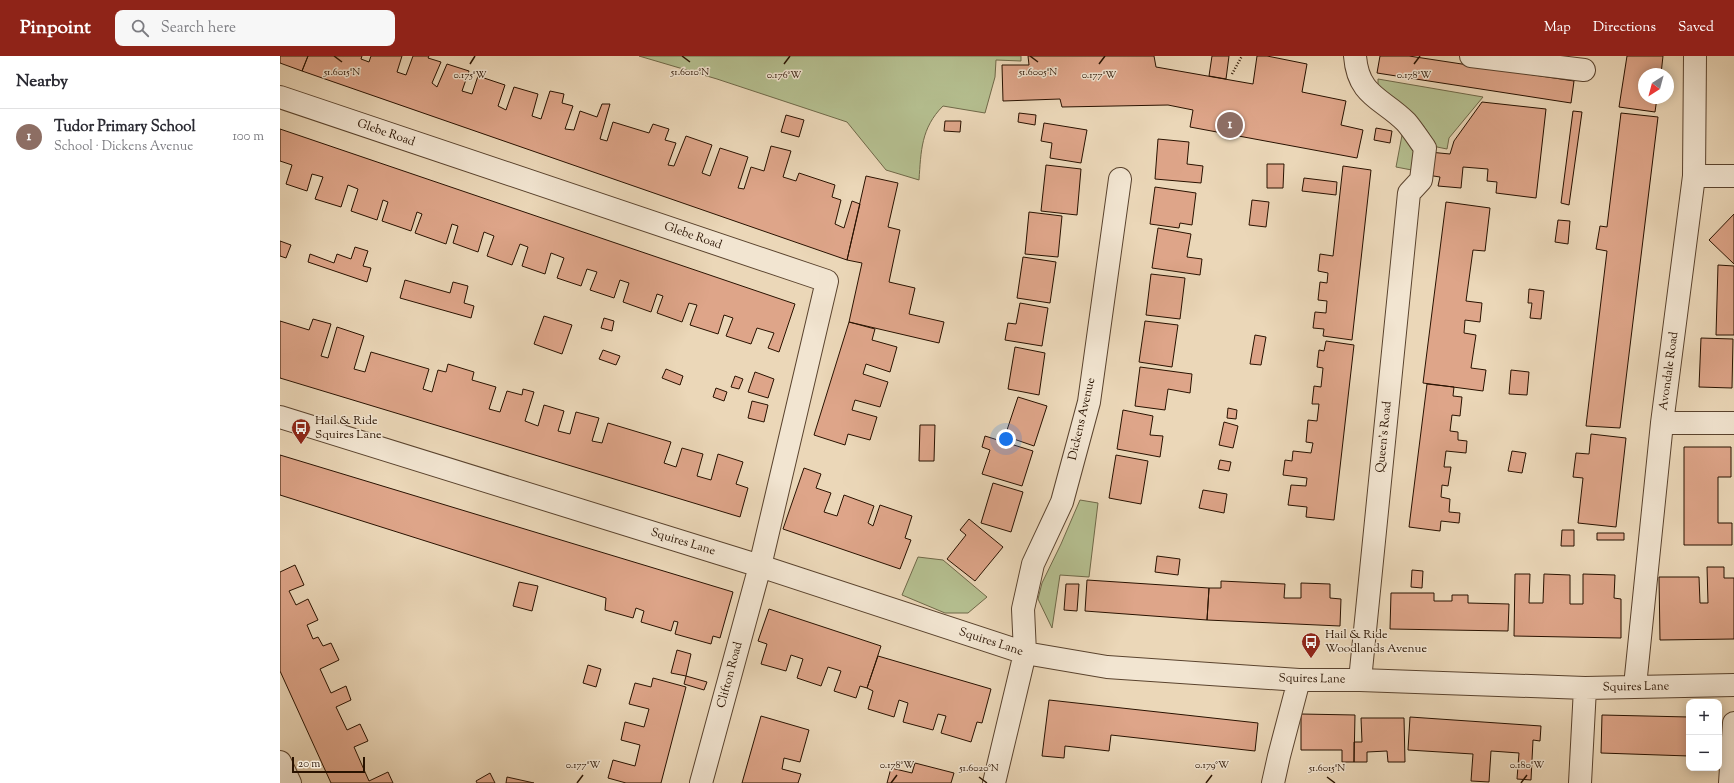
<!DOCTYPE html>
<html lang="en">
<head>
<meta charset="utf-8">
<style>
	:root { --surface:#fff; --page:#f7f7f7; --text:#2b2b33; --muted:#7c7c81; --line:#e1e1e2; --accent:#8f2418 }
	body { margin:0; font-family:"Sorts Mill Goudy",serif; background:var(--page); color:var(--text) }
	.controls { position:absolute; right:12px; bottom:12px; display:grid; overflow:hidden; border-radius:8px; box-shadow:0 2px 10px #0003 }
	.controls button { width:36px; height:36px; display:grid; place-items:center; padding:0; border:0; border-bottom:1px solid var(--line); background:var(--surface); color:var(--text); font:20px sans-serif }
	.compass { position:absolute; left:1358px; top:12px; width:36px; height:36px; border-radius:50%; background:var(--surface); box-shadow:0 2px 10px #0003; rotate:216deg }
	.scale { position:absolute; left:12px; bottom:10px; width:73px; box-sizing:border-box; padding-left:4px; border:2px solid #291200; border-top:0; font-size:11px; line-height:14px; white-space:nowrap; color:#291200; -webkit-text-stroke:3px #f2e5d1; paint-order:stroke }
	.you { position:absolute; left:726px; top:383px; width:14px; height:14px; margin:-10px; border:3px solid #fff; border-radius:50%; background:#1a73e8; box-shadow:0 0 0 6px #1a73e833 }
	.badge { display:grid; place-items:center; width:26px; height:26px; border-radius:50%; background:var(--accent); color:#fff; font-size:13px; font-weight:700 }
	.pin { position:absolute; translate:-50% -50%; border:2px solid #fff; box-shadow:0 1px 4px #0006 }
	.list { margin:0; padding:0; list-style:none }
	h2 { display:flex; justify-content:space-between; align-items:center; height:52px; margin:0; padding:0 16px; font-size:17px }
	h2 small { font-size:13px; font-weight:400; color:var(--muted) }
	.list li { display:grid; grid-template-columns:26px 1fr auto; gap:12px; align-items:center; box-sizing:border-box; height:56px; padding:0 16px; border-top:1px solid var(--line) }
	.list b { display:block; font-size:15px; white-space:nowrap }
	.list p { margin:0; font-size:13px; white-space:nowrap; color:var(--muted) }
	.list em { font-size:13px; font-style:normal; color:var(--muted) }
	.icon { flex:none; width:22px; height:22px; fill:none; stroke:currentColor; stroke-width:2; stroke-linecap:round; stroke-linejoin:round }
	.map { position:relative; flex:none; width:1454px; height:727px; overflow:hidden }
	header { display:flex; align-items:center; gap:24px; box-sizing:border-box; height:56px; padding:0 20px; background:var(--accent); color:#fff }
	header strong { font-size:19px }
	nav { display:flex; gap:22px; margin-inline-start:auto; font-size:14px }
	.search { width:280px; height:36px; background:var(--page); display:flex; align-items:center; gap:10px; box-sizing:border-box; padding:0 14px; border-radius:8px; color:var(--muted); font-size:15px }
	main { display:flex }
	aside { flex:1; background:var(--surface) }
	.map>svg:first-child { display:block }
	.green { fill:#b5bf90; stroke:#6f6848 }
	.building { fill:#dea589; stroke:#291200 }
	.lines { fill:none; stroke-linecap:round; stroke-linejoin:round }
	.minor-casing { stroke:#5a432e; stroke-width:24 }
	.path { stroke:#291200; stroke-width:2.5; stroke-dasharray:1 2; stroke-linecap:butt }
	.minor { stroke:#f2e5d1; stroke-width:22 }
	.ticks { fill:none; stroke:#291200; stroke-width:1.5 }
	.labels { text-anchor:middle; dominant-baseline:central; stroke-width:3; stroke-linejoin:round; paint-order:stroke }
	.street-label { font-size:12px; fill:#291200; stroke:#f2e5d1 }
	.poi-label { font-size:12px; fill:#291200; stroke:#f2e5d1; text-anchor:start }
	.ticks-label { font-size:10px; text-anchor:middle; fill:#291200; stroke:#f2e5d1; stroke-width:3; stroke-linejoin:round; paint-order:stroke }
</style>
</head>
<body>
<header>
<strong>Pinpoint</strong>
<div class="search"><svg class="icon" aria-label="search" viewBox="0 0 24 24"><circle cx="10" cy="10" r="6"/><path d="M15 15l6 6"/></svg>Search here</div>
<nav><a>Map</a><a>Directions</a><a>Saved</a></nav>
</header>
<main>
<aside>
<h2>Nearby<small></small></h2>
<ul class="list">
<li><span class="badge" style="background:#8d6e63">1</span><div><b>Tudor Primary School</b><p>School · Dickens Avenue</p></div><em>100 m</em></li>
</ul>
</aside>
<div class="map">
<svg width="1454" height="727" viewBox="0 0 1454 727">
	<rect width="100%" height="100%" fill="#ebd7b8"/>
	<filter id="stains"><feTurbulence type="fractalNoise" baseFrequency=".005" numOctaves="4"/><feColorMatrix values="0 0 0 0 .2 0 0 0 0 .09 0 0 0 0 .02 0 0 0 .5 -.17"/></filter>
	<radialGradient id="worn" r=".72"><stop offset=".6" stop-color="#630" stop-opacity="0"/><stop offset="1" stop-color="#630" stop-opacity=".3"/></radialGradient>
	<path class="green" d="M359,0h382v5l-25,-1 -1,17 -10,36 -42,-7c-22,22 -22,45 -24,74l-33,-10 -39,-48 -130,-43z
		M1098,23l105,18 -34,41 -2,11 -10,-2c-14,-25 -31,-45 -59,-54z
		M1123,74l8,5 6,36 -21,-4z
		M800,444l18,3 -9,74 -29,-2 -8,53 -14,-29 4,-16 19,-39z
		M638,501l25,3 44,37 -19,16h-23l-43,-18z"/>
	<path class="building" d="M0,0h28l-6,15 -22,-8z
		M28,0h54l-1,3 8,3 2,-6h31l-5,16 9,3 7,-19h16l-1,2 13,4 -9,21 5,4 10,-23 22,7 -7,20 10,3 6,-18 27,9 -7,21 8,4 8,-23 24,7 -6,22 9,3 9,-28 14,3 -2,9 11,3 -8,23 9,1 6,-19 17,6 5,-13h8l-10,35 7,2 6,-19 36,11 4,-9 16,5 -4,11 11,3 -8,22 6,1 12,-30 26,9 -10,28 8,3 10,-28 28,9 -10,31 6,1 7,-22 13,4 7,-25 20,5 -8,26 13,4 3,-8 36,12 -3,12 9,3 -6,24 9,4 8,-27 8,3 -13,56 -545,-189z
		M748,0h126l2,11 97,17 4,-28h10l40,8 -5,28 44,9 -5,24 22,5 -6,28 -167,-31 3,-17 -25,-5 -106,2 -2,-8 -57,2 -1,-36h27z
		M932,0h17l-3,23 -17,-3z
		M1100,0h29l165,25 -3,22 -194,-30z
		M1347,0h36l-2,18h-17v24h13l-2,14 -36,-5z
		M1202,46l64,7 -10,89 -40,-5 1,-11 -10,-1 1,-12 -25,-2 -2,21 -23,-2 2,-9 -13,-2 2,-23 21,2 4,-13z
		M1293,55l9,1 -13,93 -8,-2z
		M739,57l17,2 -1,10 -17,-3z
		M1341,57l37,4 -38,311 -34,-2 21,-175 -11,-2 4,-23 7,1z
		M506,59l18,5 -5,17 -18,-5z
		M665,65h16l-1,11 -16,-1z
		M764,67l43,7 -6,33 -31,-5 2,-15 -11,-2z
		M1096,72l16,3 -2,12 -16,-3z
		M0,73l515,175 -16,48 -11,-4 6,-15 -17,-5 -6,16 -25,-8 7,-18 -9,-3 -6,19 -28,-9 7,-20 -8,-2 -7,19 -25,-9 6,-17 -6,-2 -6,18 -28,-10 6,-19 -9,-3 -6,18 -24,-8 7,-18 -10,-3 -6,17 -24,-8 7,-20 -13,-5 -6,21 -23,-8 6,-19 -8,-3 -8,21 -25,-9 7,-20 -10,-4 -6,20 -25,-9 5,-17 -6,-2 -6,20 -31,-11 7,-19 -5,-2 -6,19 -29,-10 6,-19 -5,-2 -6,20 -26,-9 7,-22 -10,-4 -7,22 -26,-8 8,-22 -11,-3 -5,17 -21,-7 6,-19 -12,-4z
		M878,83l31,3 -2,22 16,2 -2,17 -46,-4z
		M987,108h17l-1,24h-16z
		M766,109l35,4 -4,46 -36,-4z
		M1063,110l28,4 -19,170 -29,-4 1,-7 -11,-1 2,-16 11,1 1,-12 -9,-1 2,-18 7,1 1,-10 -10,-2 2,-17 13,2z
		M586,120l32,7 -10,44 12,3 -11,52 26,6 -6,26 35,8 -5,21 -90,-21 13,-59 -15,-3z
		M1024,122l33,4 -1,13 -34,-4z
		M875,131l41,6 -4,32 -12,-2 -1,5 -29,-4z
		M972,144l17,2 -3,25 -17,-2z
		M1166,146l44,6 -5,43 -12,-1 -7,51 16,2 -2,19 -15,-2 -1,13 12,2 -5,33 15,2 -3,21 -60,-8z
		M749,156l33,4 -4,41 -33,-3z
		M1454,158v50l-25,-24z
		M1278,164l12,1 -2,23 -13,-2z
		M878,172l33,6 -4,23 15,2 -2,16 -48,-7z
		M0,185l11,4 -5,13 -6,-2z
		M75,191l13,4 -5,15 8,2 -4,14 -59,-20 2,-8 24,9 3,-9 14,5z
		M743,201l33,5 -6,41 -33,-5z
		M1438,209l16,1v69h-18z
		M871,218l34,4 -5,41 -34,-4z
		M125,224l45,13 3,-11 15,4 -4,17 10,3 -3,12 -71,-20z
		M1249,233l15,2 -3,28 -11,-1 2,-15h-4z
		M740,247l28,5 -6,38 -37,-6 3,-17 8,1z
		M264,260l28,9 -10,29 -28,-10z
		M324,262l10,3 -2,10 -11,-3z
		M33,263l18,5 -10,32 7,2 9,-31 27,9 -10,33 11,3 6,-20 58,17 -6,20 9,3 6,-22 8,2 2,-8 26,8 -2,8 24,7 -7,22 11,3 7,-21 15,4 1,-6 11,3 -9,29 13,5 6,-21 20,6 -6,20 12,3 6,-22 23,6 -7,23 10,2 6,-20 63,19 -7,21 12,4 6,-19 21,6 -6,22 14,4 7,-26 25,8 -7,22 12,4 -8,29 -460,-139v-57l29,9z
		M865,265l33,4 -6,42 -33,-5z
		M569,266l26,7 -3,11 25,7 -7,25 -24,-8 -3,10 25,8 -8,25 -25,-7 -3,10 25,7 -7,23 -22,-6 -3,11 -31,-10z
		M975,279l11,2 -5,28 -11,-1z
		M1421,282l32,1 -1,49 -33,-1z
		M1046,285l28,4 -20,175 -28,-3 1,-10 -19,-2 3,-20 15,1 1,-8 -24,-3 2,-15 7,1 1,-10 18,2 2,-10 -7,-1 2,-22 9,1 2,-17h-7l2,-18 7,1 2,-19 -6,-1 2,-17 5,1z
		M735,291l30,6 -6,42 -31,-6z
		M323,294l17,6 -4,9 -17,-6z
		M860,311l52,7 -2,19 -22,-4 -3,21 -30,-4z
		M386,313l17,7 -3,9 -18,-7z
		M1231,314l18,2 -2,23 -18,-1z
		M475,316l19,7 -6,19 -20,-6z
		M455,320l8,3 -4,10 -8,-2z
		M1147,328l27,3 -1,9 9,1 -2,19 -8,-1 -2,16 8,1v8l9,1 -1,12 -20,-2 -2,16h7l-3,19 -6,-1 -1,12 9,2 -1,13 11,1 -1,10 -18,-2 -1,10 -31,-4z
		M436,332l11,4 -3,9 -11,-4z
		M738,341l29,9 -13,40 -29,-10z
		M472,345l16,4 -4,17 -16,-4z
		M948,352l9,2 -1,9 -9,-1z
		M843,354l30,6 -3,19 13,1 -3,21 -43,-8z
		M944,366l14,4 -5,22 -14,-3z
		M640,369h15l-1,36h-15z
		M1311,378l35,4 -10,89 -38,-4 5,-45 -10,-1 3,-24 13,1z
		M705,380l48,15 -11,35 -40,-12 8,-24 -8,-3z
		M1404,391h47v30h-13v46h14v22h-48z
		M1232,395l14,2 -4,20 -14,-2z
		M0,399l453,137 -13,46 -7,-2 -2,8 -36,-10 3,-12 -4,-1 -3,10 -30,-9 3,-11 -8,-3 -3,10 -28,-8 1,-12 -326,-103z
		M836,399l32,6 -7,43 -32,-6z
		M940,404l11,2 -2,9 -11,-2z
		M524,412l17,6 -5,14 15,5 -7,19 13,4 7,-21 30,11 -6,17 5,3 7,-21 32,11 -7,22 6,2 -11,29 -117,-40z
		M713,427l30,9 -12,40 -30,-9z
		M923,434l24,4 -3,19 -25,-5z
		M689,463l34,28 -28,34 -28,-22 19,-24 -6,-5z
		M1282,474h12v16h-13z
		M1317,477h27v7h-27z
		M877,500l23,3 -2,16 -23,-3z
		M15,509l9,20 -15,6 7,14 12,-6 10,21 -11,5 6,14 5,-2 5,9 8,-3 8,17 -19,9 11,24 15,-7 5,14 -15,7 11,23 13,-6 8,17 -14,6 15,34 19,-9 5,11h-62l-51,-112v-99z
		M1427,511h17v11h10v61l-74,1 -1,-63h40l1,26h8z
		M1132,514l11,1 -1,17 -11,-1z
		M1235,518h15l-1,29h14l1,-29 26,1v29h13v-30l32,1 -1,23 7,1v39l-107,-2z
		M807,524l122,8 -2,32 -122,-9z
		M941,525l64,3 -1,14h17v-15l29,1v14l11,1 -1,27 -133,-6 2,-32h12z
		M239,526l19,4 -6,25 -19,-5z
		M786,528h13l-2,27 -13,-1z
		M1111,537h43v8h18v-6h16v8l41,1 -1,27 -118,-2z
		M489,553l112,37 -14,42 -7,-2 -4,12 -22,-7 7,-20 -13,-4 -7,19 -24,-8 6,-19 -12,-4 -5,16 -25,-7 6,-20 -9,-3z
		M397,594l14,4 -5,22 -15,-3z
		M598,600l113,33 -9,34 -5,-1 -6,20 -30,-9 5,-17 -8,-2 -5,16 -30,-8 5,-19 -9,-3 -5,17 -26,-8 5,-18 -6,-3z
		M308,609l13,4 -5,18 -13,-4z
		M406,620l21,6 -3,8 -20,-6z
		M373,622l33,9 -25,96h-35l-18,-5 5,-18 22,6 5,-21 -19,-5 4,-18 19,5 5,-18 -20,-5 6,-21 16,4z
		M769,644l209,23 -3,28 -144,-16 -2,16 -44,-5 -1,12 -22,-2z
		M1021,658l54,1 -1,47h-12v-12h-41z
		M1322,659l87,2v39l-88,-3z
		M481,660l48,14 -9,32 -16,-4 -2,11 19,5 -3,9h-56z
		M1130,661l131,9 -1,15 -7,-1 -2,40 -14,-1 2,-26 -28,-2 -2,31 -18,-1 2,-27 -65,-4z
		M1081,662h43l1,44h-17l-1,-11 -20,1v10h-13v-20h8z
		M635,707l39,10 -3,10h-64l4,-15 21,5z
		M210,717l5,10h-18l-1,-2z
		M227,721l27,6h-28z"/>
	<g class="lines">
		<g class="minor-casing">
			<path id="minor" d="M1075,0c3,40 27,42 51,66 7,8 13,18 19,26l-4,32 -12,13 -49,487
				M1191,0l113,14
				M0,41l547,184 -67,285 -59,217
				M1414,120h40
				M0,361l480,149 265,87 82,14 192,13h61l225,8 149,-3
				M1382,367h72
				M1355,630l27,-263 32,-247 1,-120
				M0,706l10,21
				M714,727l31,-130 -2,-44 10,-45 29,-62 27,-100 31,-223
				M993,727l6,-27 20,-76
				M1300,727l5,-95
				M1450,727l4,-60"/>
		</g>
		<path class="path" d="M952,18l10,-18"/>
		<use href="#minor" class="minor"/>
	</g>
	<path class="ticks" d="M54,0l8,6M402,0l8,6M750,0l8,6M190,8l5,-8M504,8l6,-8M819,8l6,-8M1134,8l6,-8M699,721l8,6M1047,721l8,6M297,727l6,-8M611,727l6,-8M926,727l6,-8M1241,727l6,-8"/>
	<defs>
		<g id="bus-pin" transform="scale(1)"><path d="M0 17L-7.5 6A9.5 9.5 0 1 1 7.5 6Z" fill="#8f2418" stroke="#f2e5d1"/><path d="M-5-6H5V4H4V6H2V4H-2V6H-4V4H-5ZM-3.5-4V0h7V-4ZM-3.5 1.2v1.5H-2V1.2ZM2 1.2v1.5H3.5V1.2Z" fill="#fff"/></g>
	</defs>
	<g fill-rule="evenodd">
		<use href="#bus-pin" x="21" y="372"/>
		<use href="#bus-pin" x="1031" y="586"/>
	</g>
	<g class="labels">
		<g class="street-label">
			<text transform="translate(106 77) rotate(19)">Glebe Road</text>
			<text transform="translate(413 180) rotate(19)">Glebe Road</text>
			<text transform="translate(1389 315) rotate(-82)">Avondale Road</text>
			<text transform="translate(802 363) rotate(-77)">Dickens Avenue</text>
			<text transform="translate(1104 381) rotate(-84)">Queen's Road</text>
			<text transform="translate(403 486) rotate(17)">Squires Lane</text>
			<text transform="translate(711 586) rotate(18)">Squires Lane</text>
			<text transform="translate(450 619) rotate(-75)">Clifton Road</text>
			<text transform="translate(1032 623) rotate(1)">Squires Lane</text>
			<text transform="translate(1356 631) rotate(-1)">Squires Lane</text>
		</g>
		<g class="poi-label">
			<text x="35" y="365">Hail &amp; Ride<tspan x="35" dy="14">Squires Lane</tspan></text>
			<text x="1045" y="579">Hail &amp; Ride<tspan x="1045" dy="14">Woodlands Avenue</tspan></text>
		</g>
	</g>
	<g class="ticks-label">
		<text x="62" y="19">51.6015°N</text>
		<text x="410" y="19">51.6010°N</text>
		<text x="758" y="19">51.6005°N</text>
		<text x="504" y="22">0.176°W</text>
		<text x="1134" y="22">0.178°W</text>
		<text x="190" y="22">0.175°W</text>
		<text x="819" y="22">0.177°W</text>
		<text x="303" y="712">0.177°W</text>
		<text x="617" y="712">0.178°W</text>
		<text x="932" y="712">0.179°W</text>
		<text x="1247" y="712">0.180°W</text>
		<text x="699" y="715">51.6020°N</text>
		<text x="1047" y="715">51.6015°N</text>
	</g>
	<rect width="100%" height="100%" filter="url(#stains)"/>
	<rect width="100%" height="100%" fill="url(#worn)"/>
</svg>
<div class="controls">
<button>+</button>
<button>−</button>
</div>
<svg class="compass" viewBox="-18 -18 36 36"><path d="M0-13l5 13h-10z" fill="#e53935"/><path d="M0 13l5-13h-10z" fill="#7c7c81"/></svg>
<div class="scale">20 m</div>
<div class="you"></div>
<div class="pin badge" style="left:950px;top:69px;background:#8d6e63">1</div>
</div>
</main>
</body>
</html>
